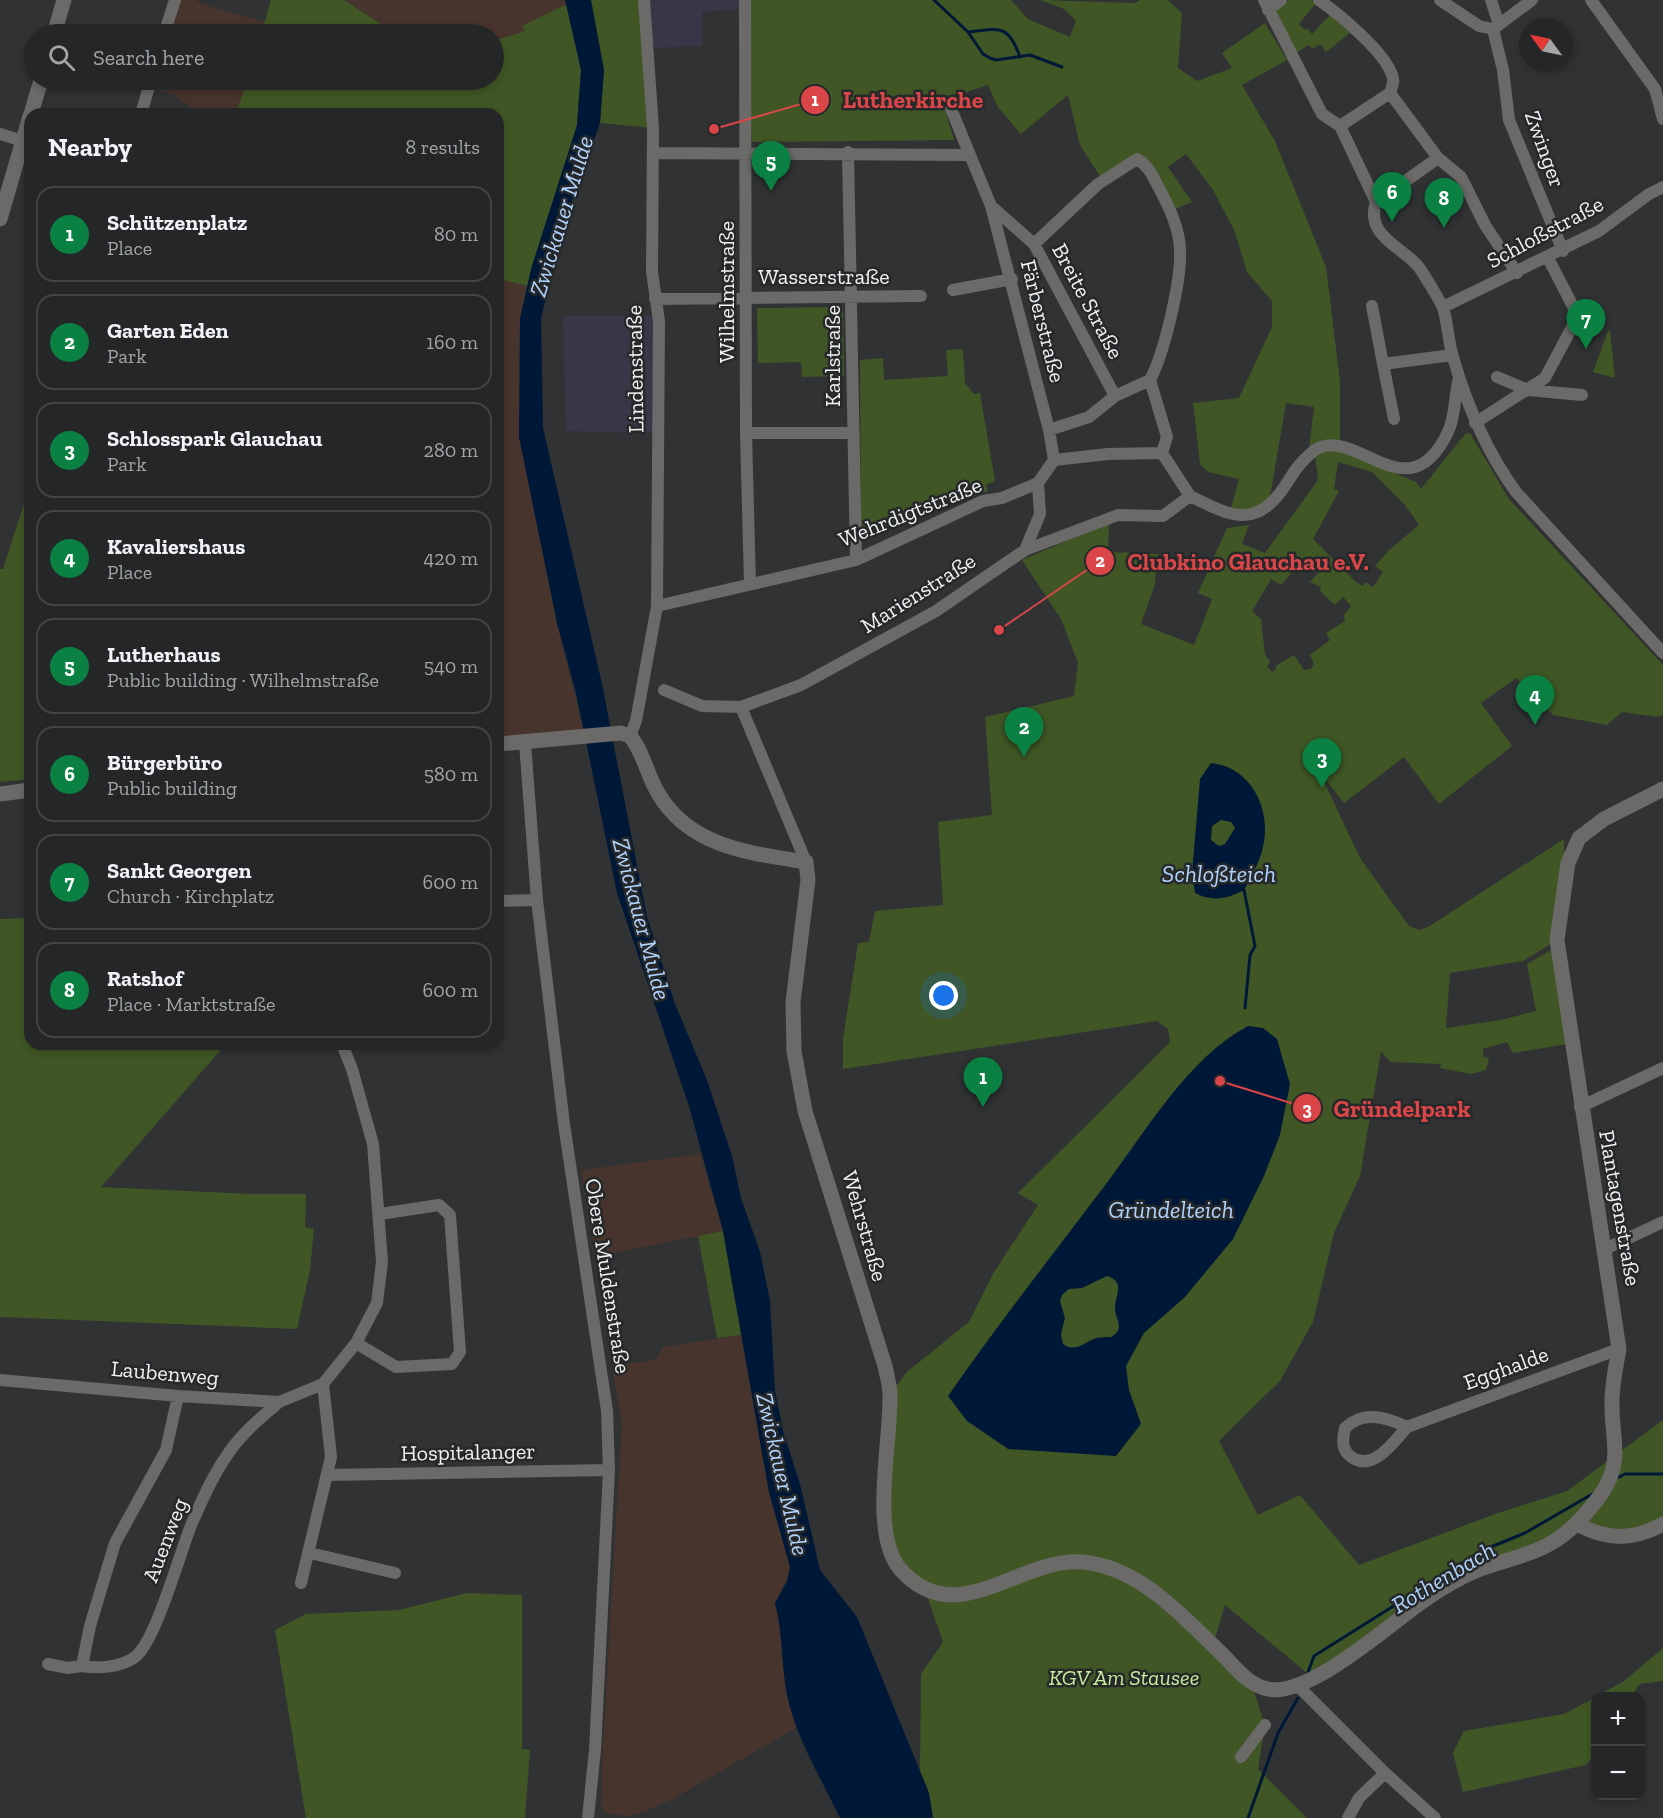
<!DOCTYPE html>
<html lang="en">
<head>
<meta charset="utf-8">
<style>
	:root { --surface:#242627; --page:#303233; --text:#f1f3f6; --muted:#a3a5a7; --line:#414344; --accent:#0b8043 }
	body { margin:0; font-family:"Zilla Slab",serif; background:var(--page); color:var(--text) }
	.controls { position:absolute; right:18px; bottom:18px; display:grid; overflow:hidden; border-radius:12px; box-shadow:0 3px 9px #0003 }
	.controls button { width:54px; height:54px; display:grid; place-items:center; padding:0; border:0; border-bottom:2px solid var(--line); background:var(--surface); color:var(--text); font:30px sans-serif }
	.compass { position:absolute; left:1519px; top:18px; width:54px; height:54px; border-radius:50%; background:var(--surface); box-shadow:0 3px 9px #0003; rotate:303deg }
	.you { position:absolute; left:944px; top:996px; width:21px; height:21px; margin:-15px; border:4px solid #fff; border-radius:50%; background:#1a73e8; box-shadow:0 0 0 9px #1a73e833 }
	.badge { display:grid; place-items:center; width:39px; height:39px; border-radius:50%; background:var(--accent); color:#fff; font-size:20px; font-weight:700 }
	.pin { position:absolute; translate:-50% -50px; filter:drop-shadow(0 2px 3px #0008) }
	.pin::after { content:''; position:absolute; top:32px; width:21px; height:18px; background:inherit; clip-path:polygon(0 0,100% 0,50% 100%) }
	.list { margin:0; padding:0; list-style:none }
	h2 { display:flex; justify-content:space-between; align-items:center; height:78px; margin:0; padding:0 24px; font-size:26px }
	h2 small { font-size:20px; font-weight:400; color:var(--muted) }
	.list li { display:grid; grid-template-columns:39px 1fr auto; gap:18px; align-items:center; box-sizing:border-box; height:96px; margin:0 12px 12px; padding:0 12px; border:2px solid var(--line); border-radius:18px }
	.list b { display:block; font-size:22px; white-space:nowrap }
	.list p { margin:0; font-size:20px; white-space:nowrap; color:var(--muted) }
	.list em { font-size:20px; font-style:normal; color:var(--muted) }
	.icon { flex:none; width:33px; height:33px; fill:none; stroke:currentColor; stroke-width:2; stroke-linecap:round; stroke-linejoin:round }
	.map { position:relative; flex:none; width:1663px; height:1818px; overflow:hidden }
	.search { position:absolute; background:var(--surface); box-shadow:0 3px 9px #0003; left:24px; top:24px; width:480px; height:66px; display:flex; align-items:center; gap:15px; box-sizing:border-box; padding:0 21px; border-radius:33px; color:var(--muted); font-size:22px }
	.panel { position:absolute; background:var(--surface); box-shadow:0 3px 9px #0003; left:24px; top:108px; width:480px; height:942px; border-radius:18px }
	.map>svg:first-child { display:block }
	.industrial { fill:#47342c }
	.education { fill:#3a3648 }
	.green { fill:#405725; fill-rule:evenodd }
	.water { fill:#001837; fill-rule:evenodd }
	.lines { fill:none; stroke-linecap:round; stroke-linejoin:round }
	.stream { stroke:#001837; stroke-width:3 }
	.minor { stroke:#6b6a69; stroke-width:12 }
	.tertiary { stroke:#6b6a69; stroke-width:15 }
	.labels { text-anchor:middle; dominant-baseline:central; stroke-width:5; stroke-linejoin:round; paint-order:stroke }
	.street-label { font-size:22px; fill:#f1f2f4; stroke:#26282a }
	.park-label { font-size:22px; font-style:italic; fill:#c4ed99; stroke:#26282a }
	.water-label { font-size:24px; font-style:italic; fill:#b0d3fd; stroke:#26282a }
	.leader { fill:none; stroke:#da4647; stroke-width:2 }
	.callout-dot { fill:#da4647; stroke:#26282a; stroke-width:2 }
	.mark-label { font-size:18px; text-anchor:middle; font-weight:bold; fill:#fff }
	.callout-label { font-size:24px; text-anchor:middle; font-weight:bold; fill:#da4647; stroke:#26282a; stroke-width:5; stroke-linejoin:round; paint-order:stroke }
</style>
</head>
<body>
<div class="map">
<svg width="1663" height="1818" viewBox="0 0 1663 1818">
	<rect width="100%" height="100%" fill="#303234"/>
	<path class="industrial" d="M175,0h21l6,4 63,18 -4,12h-97z
		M344,0h221l2,4 -44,22 3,5 -32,10v-7h-98z
		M151,80h96l-11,34h-35l-28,-19 -24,-9z
		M498,279l30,7 -8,33 -1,118 38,186 28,114 -87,7z
		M700,1154l23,77 -128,26 -14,-87z
		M741,1335l28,157 21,75 -3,14 -12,22 6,23 6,68 9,34 -123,71 -30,13 -17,4 -20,-3 -5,-7 2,-61 19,-322 -10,-57 44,-6 7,-13z"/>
	<path class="education" d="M644,0h101v9l-43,3v34l-53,2z
		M563,316h91v117l-88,-2z"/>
	<path class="green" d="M271,0h73l52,34h-135z
		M591,0h53l9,128 -53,-5 4,-53z
		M745,0h266l17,19 42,18 6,-16 -12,-12 -24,-9 95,3 5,-3h28l14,13 -4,55 19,13 35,-13 -10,-15 43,-30 22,37 -45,25 33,56 51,126 14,114v69l76,32 5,7 44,-55 5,-1 39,66 154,166v50l-6,2 -35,-5 -15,13 -54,-10 -37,-37 -35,25 31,43 -73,58 -35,-47 -60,46 -25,-32 41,87 49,68 10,4 9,-3 136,-88v49l-7,52 -34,21 -73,12 -4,55 55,-8 35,-9 -9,-47 31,-18 9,98 -54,9 -6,-11 -24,7v8l6,1 -3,12 -15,4 -31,-6 1,-4 -51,-2 -9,-11 -21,125 -26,57 -21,89 -33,59 -61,60 39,74 42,-20 59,70 139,-52 69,-22 96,-71v104l-28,12 -58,-12 -95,45 -159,104h-16l-82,-68 -12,40 38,38 14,42 -7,44 49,49h-374l-4,-25 -9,-22 1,-97 22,-32 -19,-55 -34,-34 1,-161 17,-21 61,-49 25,-50 44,-67 -20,-12 152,-151 -2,-13 -11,-8 -314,48v-30l15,-96 11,-1 6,-31 68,-6 -5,-83 54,-7 -7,-98 89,-21 4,-33 -17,-44 -39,-59 87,-37 -1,29 50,2 -3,30 -14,40 53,21 18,-46 -14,-6 29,-65 22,-3 -7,19 23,9 53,-73 -3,-25 -6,-6 5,-42 -28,-4 -17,100 -24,9h-15l9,-33 -31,-7 -8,-8 -7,-61 46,-5 33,-71v-26l-25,-29 -12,-40 -22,-42 -27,-36 -18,13 24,35 -17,7c-9,-17 -20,-57 -44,-53l-31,20 -20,-31 -12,-50 -47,39 -24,-28 -9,-21 -46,15 12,40 -202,2zM1338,462l34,10 33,33 14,20 -31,26 -13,15 8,6 -10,15 -7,-5 -3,4 -7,-4 -43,-43 26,-48 -5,-2zM1304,558l15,14 -9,10 11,5 -1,4 15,14 8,-8 8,9 -7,9 1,6 -19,12 4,7 -20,15 4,9 -3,5 -7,1 -10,-15 -17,10 -2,5 -3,2 -5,-6 3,-4 -5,-8 -4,-35 -9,-8 19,-32 10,6z
		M1289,0h22l5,3 -17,21 6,6 2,-2 5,6 18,-19 20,18 -24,19 -5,-8 -9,5 -3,-4 -15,9 -21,-42z
		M567,4l14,66 -4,55 -49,161 -30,-7v-165h-262l11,-34h247v-39l31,-10 -3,-5z
		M843,307l1,69 -42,1 -1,-15 -43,1 -1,-55z
		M1608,331h2l5,47 -22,-6z
		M963,349l2,34 9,11 6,-1 15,88 -9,4 2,6 -22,8 -10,-4 -92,43 -3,-3 -1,-175 23,-2 1,22 64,-4 -2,-26z
		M30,485v294l-30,3v-213h3z
		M30,918v126h196l-125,143 151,7h54l-1,33 9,2 -4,41 -13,59 -297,-12v-398z
		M723,1231l18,104 -24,3 -19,-102z
		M467,1593l55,2v154l8,1 -5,68h-219l-31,-188 31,-16 93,-4z
		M1663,1648v33l-23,3 -9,12h-35l27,-14z
		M1596,1697l-1,57 -9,11 -123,27 -10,-39 11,-22 100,-17z"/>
	<path class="water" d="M565,0h26l13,70 -4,53 -33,93 -26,102 2,110 59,256 45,233 28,87 32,76 25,76 9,42 19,54 10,49 5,90 8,40 17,53 20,86 37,47 72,176 4,25h-93c-19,-40 -44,-80 -53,-123 -6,-31 -4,-62 -12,-92l12,-22 3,-14 -21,-75 -46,-261 -34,-125 -72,-213 -41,-200 -19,-70 -38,-186 1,-118 11,-50 46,-144 4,-55z
		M1211,763c40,4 61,46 52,84 -3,15 -12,29 -19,43 -17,9 -31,12 -49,3l-3,-20 8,-94zM1221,820l10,2 4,6 -10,16 -6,2 -8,-6 1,-14z
		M1248,1026l15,2 14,11 6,21 7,24 -10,51 -16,41 -31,63 -48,58 -41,36 -18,33 3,24 12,34 -25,32 -108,-7 -41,-28 -19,-25c51,-73 105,-142 158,-212 41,-54 82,-126 142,-158zM1107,1276c19,6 8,19 8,32 0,12 11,20 -4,29 -5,0 -11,0 -15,1 -13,5 -20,15 -33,6l-2,-10 4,-16 -5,-17 2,-6 7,-6 13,-1z"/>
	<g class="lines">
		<path class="stream" d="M934,0l34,32 15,22 7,4 6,2 34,-5 32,12
			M968,32c31,-3 40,-9 52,25
			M1244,890l11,56 -5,9 -5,53
			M1619,1477l6,-3h38
			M1307,1675l7,-19 167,-105 44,-18 69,-40
			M1248,1818l30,-85 20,-35"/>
		<path class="minor" d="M745,0l1,433 4,151
			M1264,0l58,114 18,12
			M1319,0c20,14 65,51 73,75 3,6 0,12 -2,18
			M1440,0l39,26 14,3
			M1491,0l8,25
			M1532,0l-39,29 10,41 6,50 54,131
			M1591,0l64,89 8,30
			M1268,10l13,-10
			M164,34l11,-34
			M138,80l11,6
			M1390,93l48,65 23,19 24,48 32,48
			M949,104l42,102 58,224 5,30 -16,23 2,31 -15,36
			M141,114l10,-34
			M1340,126l36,76
			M1340,126l50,-33
			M0,134l30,9
			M848,152l8,408
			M654,153l314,2
			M1376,202c-11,33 24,44 41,63 4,4 25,39 26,43 5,15 5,33 10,49 14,49 33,94 63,135l147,161
			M1376,202l62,-44
			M991,206l43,38 81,152
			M1034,244l64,-60 39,-25c12,7 16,18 22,29 10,19 20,39 21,61 2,30 -16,105 -30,131l17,57 -5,16
			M953,290l59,-11
			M655,299l266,-3
			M1372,306l11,58
			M1443,307l156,-76 50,-37 14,-7
			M1497,377l31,13 54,5
			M1394,419l-11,-55 69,-9
			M1475,423l70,-45 33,-62 -30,-58
			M1049,430l40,-13 26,-21 35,-16
			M746,433h108
			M1162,453l28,43
			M1054,460l54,-6 54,-1
			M1190,496c39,19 65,35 95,-10 6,-9 10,-17 18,-25 6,-6 11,-12 18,-14 40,-14 89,65 127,-15 8,-17 6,-36 11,-54
			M657,606l199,-46 127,-59 19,-3 36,-15
			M664,690l38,16 39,1 60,-22 135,-74 89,-61 93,-35 45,1 27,-20
			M741,707l65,155
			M630,736l6,-15 21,-115 2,-285 -7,-49 1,-144 -9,-128
			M525,743l12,157 27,224 43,287 2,59 -14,280 -7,68
			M498,901l39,-1
			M1580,1107l83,-39
			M1603,1250l60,-28
			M356,1343l40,24 56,-3 8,-12 -10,-137 -11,-10 -59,9
			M0,1380l178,16 101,6 44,-18 33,-41 21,-40 5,-41 -9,-118 -21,-75 -10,-25
			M178,1396l-12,54 -51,93 -25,83 -8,40c16,3 40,1 53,-9 21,-16 45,-105 57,-134 13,-30 29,-66 53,-90 10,-11 23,-21 34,-31
			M1407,1427c-21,-10 -44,-17 -62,1 -2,10 -4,20 4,27 22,20 45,-13 58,-28l212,-78
			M328,1475l281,-5
			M310,1553l85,20
			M301,1583l30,-126 -8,-73
			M48,1664l20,4 14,-2
			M1299,1687l86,86 50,45
			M1241,1757l24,-32
			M1348,1818l11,-20 26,-25"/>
		<path class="tertiary" d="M54,34l10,-34
			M31,114l10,-34
			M0,219l30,-103
			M498,744l123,-11 9,3c13,15 17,39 28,57 31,54 92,60 148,69l2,18 -15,122 1,49 11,60 80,255c2,10 5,20 5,29 1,47 -20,138 10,174 56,64 119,-12 182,-7 58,5 100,54 140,92 14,14 26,31 46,35 39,9 119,-62 151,-85 19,-14 39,-26 61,-35 28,-10 58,-15 82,-33 15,-11 29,-28 40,-43 22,-34 9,-55 10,-91 0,-18 4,-36 7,-53l-62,-409 11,-77 11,-25 25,-19 59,-30
			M0,794l30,-4
			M1577,1524c29,16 56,17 86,0"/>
	</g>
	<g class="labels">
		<g class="street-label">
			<text transform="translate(1545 149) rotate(70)">Zwinger</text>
			<text transform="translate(1545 232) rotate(-28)">Schloßstraße</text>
			<text x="824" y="276">Wasserstraße</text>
			<text transform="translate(726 292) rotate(-90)">Wilhelmstraße</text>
			<text transform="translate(1088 301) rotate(62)">Breite Straße</text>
			<text transform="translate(1043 321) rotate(76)">Färberstraße</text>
			<text transform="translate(832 356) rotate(-90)">Karlstraße</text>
			<text transform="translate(635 369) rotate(-91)">Lindenstraße</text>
			<text transform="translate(910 512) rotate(-22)">Wehrdigtstraße</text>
			<text transform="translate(918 593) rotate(-32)">Marienstraße</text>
			<text transform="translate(1620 1208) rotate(80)">Plantagenstraße</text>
			<text transform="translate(865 1226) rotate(74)">Wehrstraße</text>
			<text transform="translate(608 1276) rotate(81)">Obere Muldenstraße</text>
			<text transform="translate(1506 1368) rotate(-20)">Egghalde</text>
			<text transform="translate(165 1373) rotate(5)">Laubenweg</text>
			<text transform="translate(468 1452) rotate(-1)">Hospitalanger</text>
			<text transform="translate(165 1540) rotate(-69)">Auenweg</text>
		</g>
		<g class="park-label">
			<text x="1124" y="1677">KGV Am Stausee</text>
		</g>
		<g class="water-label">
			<text transform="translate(561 216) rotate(-73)">Zwickauer Mulde</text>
			<text x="1219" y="873">Schloßteich</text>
			<text transform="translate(642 919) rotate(75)">Zwickauer Mulde</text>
			<text x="1171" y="1209">Gründelteich</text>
			<text transform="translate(783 1474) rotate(77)">Zwickauer Mulde</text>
			<text transform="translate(1443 1577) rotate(-31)">Rothenbach</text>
		</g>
	</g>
	<path class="leader" d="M714 129L815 100M999 630L1100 561M1220 1081L1307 1108"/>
	<g class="callout-dot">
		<circle cx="714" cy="129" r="6"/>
		<circle cx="999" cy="630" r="6"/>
		<circle cx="1220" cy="1081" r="6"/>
		<circle cx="815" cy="100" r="15"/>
		<circle cx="1100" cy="561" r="15"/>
		<circle cx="1307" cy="1108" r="15"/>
	</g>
	<g class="mark-label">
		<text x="815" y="106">1</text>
		<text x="1100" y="567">2</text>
		<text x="1307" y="1115">3</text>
	</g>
	<g class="callout-label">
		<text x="913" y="108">Lutherkirche</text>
		<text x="1248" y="570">Clubkino Glauchau e.V.</text>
		<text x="1402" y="1117">Gründelpark</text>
	</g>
</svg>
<div class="controls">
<button>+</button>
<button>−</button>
</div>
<svg class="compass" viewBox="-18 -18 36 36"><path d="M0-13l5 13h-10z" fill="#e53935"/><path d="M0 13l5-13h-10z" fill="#a3a5a7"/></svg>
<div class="you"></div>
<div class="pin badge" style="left:983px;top:1107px">1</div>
<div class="pin badge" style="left:1024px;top:757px">2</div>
<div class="pin badge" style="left:1322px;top:788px">3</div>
<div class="pin badge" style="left:1535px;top:725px">4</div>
<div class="pin badge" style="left:771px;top:191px">5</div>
<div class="pin badge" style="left:1392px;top:222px">6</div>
<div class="pin badge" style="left:1586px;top:349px">7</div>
<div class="pin badge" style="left:1444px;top:228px">8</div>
<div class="search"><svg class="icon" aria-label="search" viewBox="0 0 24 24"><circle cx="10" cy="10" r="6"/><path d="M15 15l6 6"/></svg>Search here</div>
<section class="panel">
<h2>Nearby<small>8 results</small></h2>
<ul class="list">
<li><span class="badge">1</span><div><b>Schützenplatz</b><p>Place</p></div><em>80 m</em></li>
<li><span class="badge">2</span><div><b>Garten Eden</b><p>Park</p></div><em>160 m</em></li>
<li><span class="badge">3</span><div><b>Schlosspark Glauchau</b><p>Park</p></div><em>280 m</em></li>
<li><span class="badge">4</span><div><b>Kavaliershaus</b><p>Place</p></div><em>420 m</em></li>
<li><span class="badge">5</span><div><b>Lutherhaus</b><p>Public building · Wilhelmstraße</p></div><em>540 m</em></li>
<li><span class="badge">6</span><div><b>Bürgerbüro</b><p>Public building</p></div><em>580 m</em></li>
<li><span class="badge">7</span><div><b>Sankt Georgen</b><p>Church · Kirchplatz</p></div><em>600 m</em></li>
<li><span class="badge">8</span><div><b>Ratshof</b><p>Place · Marktstraße</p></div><em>600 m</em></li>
</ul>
</section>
</div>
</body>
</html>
